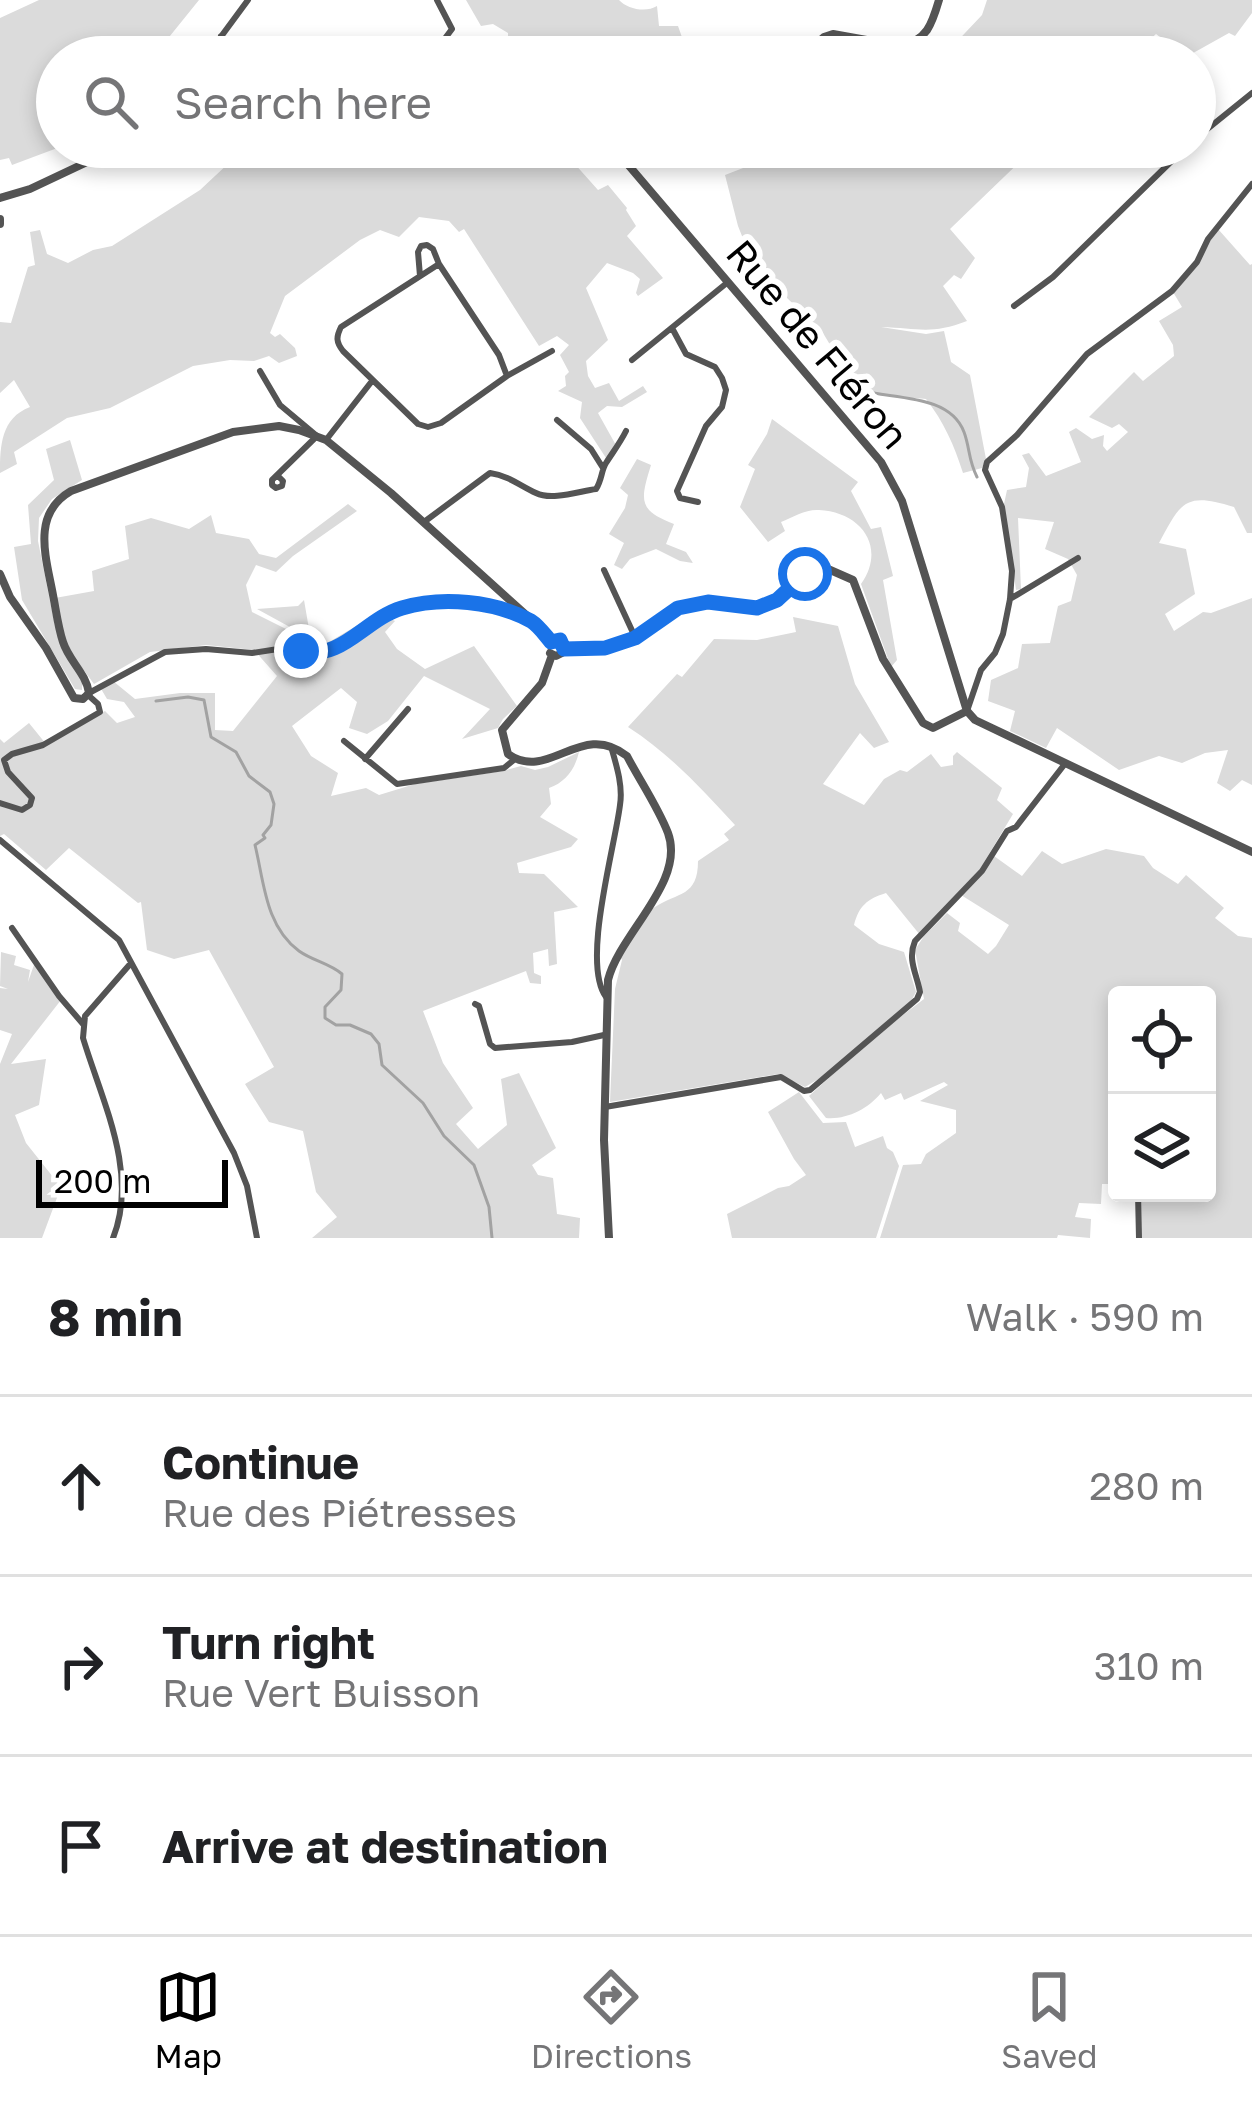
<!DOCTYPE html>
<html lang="en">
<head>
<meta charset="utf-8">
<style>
	:root { --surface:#fff; --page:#f6f6f6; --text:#202124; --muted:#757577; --line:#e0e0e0; --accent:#000 }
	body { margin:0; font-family:"Golos Text",sans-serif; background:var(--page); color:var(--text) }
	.controls { position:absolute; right:36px; bottom:36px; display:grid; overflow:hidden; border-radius:12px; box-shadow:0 6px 18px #0003 }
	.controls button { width:108px; height:108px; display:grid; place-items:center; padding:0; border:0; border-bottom:3px solid var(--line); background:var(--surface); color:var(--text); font:60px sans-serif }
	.scale { position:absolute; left:36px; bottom:30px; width:192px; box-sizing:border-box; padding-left:12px; border:6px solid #000; border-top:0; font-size:33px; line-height:42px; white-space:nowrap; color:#000; -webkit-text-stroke:9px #fff; paint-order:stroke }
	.stop { position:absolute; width:36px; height:36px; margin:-27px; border:9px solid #1a73e8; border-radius:50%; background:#fff }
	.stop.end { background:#1a73e8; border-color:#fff; box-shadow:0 3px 12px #0008 }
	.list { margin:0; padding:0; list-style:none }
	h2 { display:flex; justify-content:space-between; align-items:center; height:156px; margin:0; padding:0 48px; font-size:51px }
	h2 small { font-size:39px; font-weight:400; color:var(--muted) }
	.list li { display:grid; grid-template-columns:78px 1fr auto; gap:36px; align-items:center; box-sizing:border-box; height:180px; padding:0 48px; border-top:3px solid var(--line) }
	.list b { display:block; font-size:45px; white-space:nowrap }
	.list p { margin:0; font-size:39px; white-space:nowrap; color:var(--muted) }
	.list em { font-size:39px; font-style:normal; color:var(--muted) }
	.icon { flex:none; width:66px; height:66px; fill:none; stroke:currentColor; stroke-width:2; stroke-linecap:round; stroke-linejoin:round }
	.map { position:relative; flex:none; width:1252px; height:1238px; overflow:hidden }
	.search { position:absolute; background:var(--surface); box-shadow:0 6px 18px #0003; left:36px; right:36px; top:36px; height:132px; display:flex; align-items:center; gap:30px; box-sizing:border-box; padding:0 42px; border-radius:66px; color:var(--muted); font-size:45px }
	.sheet { height:696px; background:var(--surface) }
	nav { display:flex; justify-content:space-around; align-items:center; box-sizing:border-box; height:168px; border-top:3px solid var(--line); background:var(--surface); font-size:33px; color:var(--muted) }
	nav a { display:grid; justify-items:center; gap:6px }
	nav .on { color:var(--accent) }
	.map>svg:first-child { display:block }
	.green { fill:#dbdbdb }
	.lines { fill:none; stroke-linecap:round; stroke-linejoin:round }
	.stream { stroke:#a2a2a2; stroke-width:3 }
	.minor { stroke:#545454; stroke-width:6 }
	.tertiary { stroke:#545454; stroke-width:8 }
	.route { stroke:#1a73e8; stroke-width:15 }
	.labels { text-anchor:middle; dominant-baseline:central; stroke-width:12; stroke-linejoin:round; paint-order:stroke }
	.street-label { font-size:39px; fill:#000; stroke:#fff }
</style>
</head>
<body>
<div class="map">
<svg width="1252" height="1238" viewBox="0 0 1252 1238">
	<rect width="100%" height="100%" fill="#fff"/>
	<path class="green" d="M39,0h160l-46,57h-96v90h3l-48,18 -3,-7 -9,2v-142z
		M466,0h153c8,9 27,13 38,6l2,20h19l11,31h-157l-13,-3 -2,-5 -9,-4v-12l-15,-9 -12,2z
		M987,0h265v13l-17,23 -6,-3 -43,24 -30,-23 -25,23h-216l8,-4 13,-16 12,14 34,-36z
		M246,147l50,4 4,-4h163l2,6 6,1 8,-7 15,14 11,-14h47l9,7 4,-1 33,37 10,-5 19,23 -1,2 10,16 -9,10 36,42 -25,18 -2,-3 4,-14 -7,-6 -26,-10 -21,25 22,52 -22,21 2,15 7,12 14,-5 10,18 24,-15 4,6 -25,15 -15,-1 -9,7 19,34 -11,11 -26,-40 2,-16 -24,-11 8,-5 -1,-10 4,-4 -9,-17 9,-10 -12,-9 -18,10 -75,-117 -5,3 -10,-11 -30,-4 -20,20 -19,-7 -20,10 -75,56 -15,37 5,4 5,-3 15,14 2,8 -18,7 -10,-7 -15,5 -24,-1 -37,6 -83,42 -43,10 -53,34 3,12 -17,9c0,-27 1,-55 30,-66l-16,-27 -14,13v-71l11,1 17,-56 7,-2 -5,-33 10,-2 7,24 21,9 25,-13 19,-4 88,-56z
		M750,147h285l-85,82 25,29 -14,21 -7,-4 -11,11 24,35c-36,14 -49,7 -86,6l45,7 18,-3 7,31 19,13 16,84 -4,9 -19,5c-9,-28 -19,-51 -37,-74 -50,-5 -66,3 -95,-42l4,-4 -12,-20 -38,-37 -26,-37 -7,2 -14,-35 -13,-51 31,-12z
		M1218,229l32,36 2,-1v269h-5l-13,-26c-50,-16 -53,-4 -75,36l27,6 9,45 -30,20 9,17 29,-19 8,1 41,-15v187l-10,-5 -12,11 -13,-8 11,-33 -23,3 -23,10 -23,-7 -40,14 -62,-42 -11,20 -36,-17 5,-20 -27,-10 3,-21 27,-12 4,-24 28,-1 8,-37 13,-5 6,-26 -9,-16 -23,-10 9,-27 -36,-4 3,71 -5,1 -12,-86 3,-14 19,-3 3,-19 -7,-13 7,-2 17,23 35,-14 -12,-30 7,-4 16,11 12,-4 -1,11 4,5 21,-19 -9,-8 -7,4 -23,-11 45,-45 9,9 31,-25 -1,-11 -14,-24 23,-14 -9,-15z
		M772,419l86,63 -7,9 20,38 10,-2 12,49 -10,4 14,80 -6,7 -30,-83c26,-37 0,-72 -42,-74 -13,-1 -26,7 -38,12l4,9 -17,11 -28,-35 15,-38 -7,-4 19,-31z
		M70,440l12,40 -30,19 -13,19 -1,23 17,85 27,56v8l-7,-1 -53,-89 -8,-53 17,-3 -3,-39 26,-25 -8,-31z
		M637,459l14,6c-11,36 -13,45 23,59l-8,20 20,8 7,11 -13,-2 -24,-12 -26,10 -8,10 -8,-4 10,-22 -15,-9 16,-26 3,-13 -8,-7z
		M348,504l9,7 -64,45 -17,16 -20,-7 -10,20 6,27 46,23 1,-3 -42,-23 41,-3 6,-6 5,29 10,19 59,-35 17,8 -10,11 12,17 28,20 49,-23 43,60 -14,13 -5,9 -36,11 28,-30 -66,-33 -36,45 -21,13 -18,-6 8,-26 -16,-14 -49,38 19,30 27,17 -7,23 35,-8 13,7 36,-11 88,-13 18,-5 14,4 13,-3 31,-15c-4,17 -13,30 -30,36l2,16 -11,13 38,22 -7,8 -54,16 2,10 25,1 34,33 -24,5 3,52 -8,2 -1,-17 -15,4 1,20 7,3v8l-11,-1 -4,-12 -103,40 20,52 30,45 -17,16 22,25 29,-24 -6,-46 18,-6 37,75 -24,17 6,10 15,3 4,36 23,4 -1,20h-267l25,-21 -21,-25 -13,-61 -34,-9 -24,-38 29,-17 -65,-117 -35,9 -27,-9 -6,-48 -3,1 -69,-55 -23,22 -42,-36 -4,2v-97l4,4 25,-20 17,21 59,-33 12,12 18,-6 -11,-15 -17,-3 -7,-12 13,-6 22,18 45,-6h35v37l18,1 44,-55 -23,-26 -48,-5 -56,7 -56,32 -28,-38 -11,-48 39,-7 -2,-20 37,-12 -4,-33 26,-8 38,11 22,-14 5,18 33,6 10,15 17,4z
		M793,617l45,9 17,58 34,58 -15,6 -14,-15 -37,51 41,21 20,-26 16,-9 7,2 24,-18 10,13 12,-2v-9l4,-4 45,36 -5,12 16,14 -33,55 -60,66 -34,-42c-19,6 -27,13 -32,32l25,19 25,8 12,40 -5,9 -89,76 -17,10 -27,-13 -168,28 5,-113 7,-29 -3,-6c10,-14 21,-38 36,-47 23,-15 43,-10 43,-46l31,-21 -5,-6 11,-9c-33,-36 -65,-71 -107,-98l49,-53 5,3 32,-38 43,1 39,-8z
		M1106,849l38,7 9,12 25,16 8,-9 38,33 -9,10 23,18 14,2v300h-112v-45h67v-198h-90v176l-4,1 -1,12h-10l-1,20 -22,-1 -4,14 16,2 -1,19 -32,-3 -1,3h-177l23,-73 18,-1 5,-10 30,-21v-23l-36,-9 28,-16 -4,-3 -40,18 -3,-7 -16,7 -4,-7c-13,16 -35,27 -55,25l-17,-22 65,-59 50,-38 -9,-49 9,-14 23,-23 13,10 -2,8 30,23 8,-8 13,-21 -48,-30 33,-39 28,20 20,-25 20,13z
		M1,952l15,4 -2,9 16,5 -2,12 7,-20 26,38 -50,64 35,-5 -7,46 -24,10 11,28 35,44 -19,51h-42v-174l12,-30 -12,-4v-42l8,1 -8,-3z
		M799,1092l24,31 23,-1 9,25 28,-11 4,12 6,4 6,14 -23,72h-144l-5,-24 51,-26 11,-2 17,-11 -12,-16 -26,-47z"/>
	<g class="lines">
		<path class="stream" d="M863,391c34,8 87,4 101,41 6,16 4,27 13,45
			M156,701l32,-4 16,3 7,37 25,15 13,24 21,16 4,12 -3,21 -8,10 2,3 -10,7c9,36 10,81 44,106 14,10 30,12 43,23l-1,16 -16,17v11l11,7h14l21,9 8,10 3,21 41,38 21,33 30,29 15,42 3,31"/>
		<path class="minor" d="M221,36l13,21
			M206,57l42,-57
			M417,57l26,-16 9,-12 -15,-29
			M1195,139l57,-46
			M172,147l12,13
			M420,276l-2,-24 3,-6 6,-1 6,4 6,15
			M1014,306l39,-29 133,-130
			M672,328l14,26 29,13 7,11 4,12 -4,17 -16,19 -29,65 3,7 18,4
			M632,360l96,-78
			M260,371l20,34 37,31 -45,44v5l4,3 6,-2 1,-5 -6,-6
			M507,376l-8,-21 -60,-91 -98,63c-5,10 -5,15 2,24l75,73 10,3 13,-4 66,-47 45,-25
			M557,420l34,29 12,19
			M326,440l46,-59
			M424,522l66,-49c19,3 29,12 46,20 16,8 44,-2 60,-4 6,-9 5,-18 10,-26 7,-11 14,-20 20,-32
			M604,570l31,67
			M1010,599l68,-41
			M89,693l76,-41 41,-3 46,4 39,-6 32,7 12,-4 37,-26 28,-16 46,-7 56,7 28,13
			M967,711l14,-41 14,-17 8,-19 7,-35 2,-28 -10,-64 -17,-37 2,-8 30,-27 70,-81 85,-63 25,-29 11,-23 44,-55
			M344,741l53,43 107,-16 11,-9
			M365,759l43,-50
			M0,803l22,7 8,-5 2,-7 -24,-26 -4,-12 8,-6 31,-9 57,-33 -2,-8 -10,-9
			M0,840l119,100 115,213 13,33 10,52
			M12,928l47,68 24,28
			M606,997c-25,-34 9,-150 14,-192 3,-18 -3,-38 -8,-55
			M475,1004l4,2 11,38 5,4 77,-6 32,-7
			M605,1107l176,-30 23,14 6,-1 107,-91 3,-7c-3,-18 -13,-32 -5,-51l67,-70 25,-40 9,-4 48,-62
			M1138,1193l1,45
			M113,1238c26,-65 -11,-137 -30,-200l2,-22 46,-53"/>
		<path class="tertiary" d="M308,57c36,-17 65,-10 102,0
			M801,57l23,-20 9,-3 67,12c27,-5 32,-22 39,-46
			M613,147l268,315 21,39 65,210 8,9 277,132
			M0,198l30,-9 89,-42
			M0,219v5
			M0,574l10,23 36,51 28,50 9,1 6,-6c-3,-20 -20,-32 -26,-51 -5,-15 -7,-32 -10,-47 -7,-38 -22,-81 18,-104l162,-59 46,-6 20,4 27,10 65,53 143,129 17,20 9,-2 4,9
			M550,653l6,3 6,-3 2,-4 42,-1 29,-10 43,-30 30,-6 49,6 20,-8 28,-26 23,-5 25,11 30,79 40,64 10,5 34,-17
			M552,655l-10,28 -40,47 6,24c41,29 73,-35 119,2 13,25 31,51 41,77 18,49 -48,100 -60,147l-4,160 5,98"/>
	</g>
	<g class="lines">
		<path class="route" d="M301,651c41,10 64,-32 101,-43 40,-12 93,-7 129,13 8,5 14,14 20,21l9,-2 4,9 41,-1 30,-10 43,-30 30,-6 49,6 20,-8 28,-26"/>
	</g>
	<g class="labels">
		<g class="street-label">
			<text transform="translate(818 344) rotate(50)">Rue de Fléron</text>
		</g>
	</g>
</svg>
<div class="controls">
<button><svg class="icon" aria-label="locate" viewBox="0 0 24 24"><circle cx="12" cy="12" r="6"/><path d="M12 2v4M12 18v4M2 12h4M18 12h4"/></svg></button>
<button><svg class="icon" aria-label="layers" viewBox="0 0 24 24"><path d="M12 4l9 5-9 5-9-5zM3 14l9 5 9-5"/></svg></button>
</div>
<div class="scale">200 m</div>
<div class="stop" style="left:805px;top:574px"></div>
<div class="stop end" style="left:301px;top:651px"></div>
<div class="search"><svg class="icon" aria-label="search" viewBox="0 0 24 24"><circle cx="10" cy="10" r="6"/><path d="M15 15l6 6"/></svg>Search here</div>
</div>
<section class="sheet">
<h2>8 min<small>Walk · 590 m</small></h2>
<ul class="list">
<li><svg class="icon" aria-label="ahead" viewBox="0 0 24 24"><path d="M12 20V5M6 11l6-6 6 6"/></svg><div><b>Continue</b><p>Rue des Piétresses</p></div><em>280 m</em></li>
<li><svg class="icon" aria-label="right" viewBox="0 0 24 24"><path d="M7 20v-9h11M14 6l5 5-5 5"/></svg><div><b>Turn right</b><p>Rue Vert Buisson</p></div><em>310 m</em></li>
<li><svg class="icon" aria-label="arrive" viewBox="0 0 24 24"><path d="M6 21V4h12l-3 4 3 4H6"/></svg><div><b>Arrive at destination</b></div></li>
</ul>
</section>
<nav>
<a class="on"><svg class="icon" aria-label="map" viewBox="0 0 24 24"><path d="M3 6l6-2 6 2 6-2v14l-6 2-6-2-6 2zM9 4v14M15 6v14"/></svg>Map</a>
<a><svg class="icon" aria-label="directions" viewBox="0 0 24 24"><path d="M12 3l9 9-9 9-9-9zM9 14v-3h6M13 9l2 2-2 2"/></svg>Directions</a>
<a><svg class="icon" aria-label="saved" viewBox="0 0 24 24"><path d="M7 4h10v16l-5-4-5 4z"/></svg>Saved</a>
</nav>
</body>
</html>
